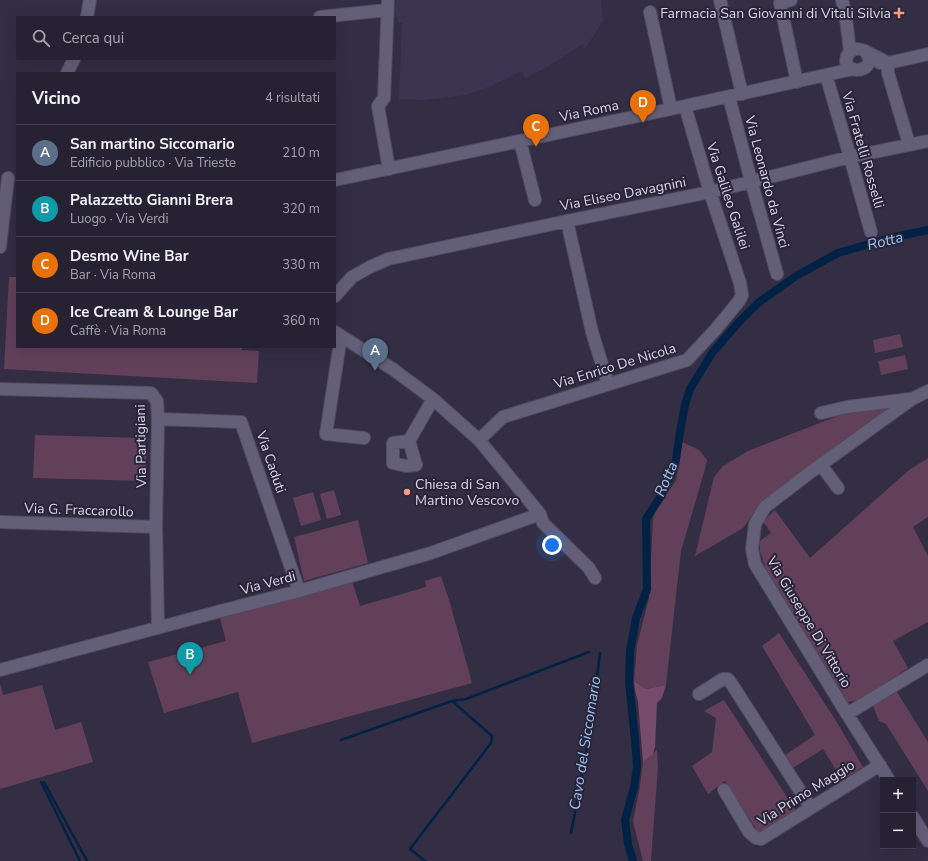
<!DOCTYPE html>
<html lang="it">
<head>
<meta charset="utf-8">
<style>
	:root { --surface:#262233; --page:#322f3f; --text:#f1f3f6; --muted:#a4a4ac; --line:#423f4e; --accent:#b45309 }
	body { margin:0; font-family:"Nunito Sans",sans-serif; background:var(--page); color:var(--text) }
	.controls { position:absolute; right:12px; bottom:12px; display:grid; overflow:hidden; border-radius:0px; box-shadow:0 4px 16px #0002 }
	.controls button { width:36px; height:36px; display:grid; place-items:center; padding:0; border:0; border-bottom:1px solid var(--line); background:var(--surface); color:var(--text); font:20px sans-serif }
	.you { position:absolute; left:552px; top:545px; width:14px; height:14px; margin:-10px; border:3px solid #fff; border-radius:50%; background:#1a73e8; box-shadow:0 0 0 6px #1a73e833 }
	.badge { display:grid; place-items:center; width:26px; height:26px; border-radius:50%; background:var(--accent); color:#fff; font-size:13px; font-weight:700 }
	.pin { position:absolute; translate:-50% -33px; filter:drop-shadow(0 1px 2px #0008) }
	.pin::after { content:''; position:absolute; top:21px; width:14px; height:12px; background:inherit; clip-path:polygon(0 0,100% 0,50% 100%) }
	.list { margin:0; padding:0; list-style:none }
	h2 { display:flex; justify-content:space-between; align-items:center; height:52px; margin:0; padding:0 16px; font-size:17px }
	h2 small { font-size:13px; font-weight:400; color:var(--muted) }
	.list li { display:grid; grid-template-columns:26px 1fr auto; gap:12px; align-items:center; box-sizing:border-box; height:56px; padding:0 16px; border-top:1px solid var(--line) }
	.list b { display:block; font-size:15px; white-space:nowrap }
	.list p { margin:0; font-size:13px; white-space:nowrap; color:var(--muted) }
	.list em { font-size:13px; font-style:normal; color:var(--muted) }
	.icon { flex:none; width:22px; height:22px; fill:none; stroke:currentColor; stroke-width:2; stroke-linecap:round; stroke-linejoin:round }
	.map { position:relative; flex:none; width:928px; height:861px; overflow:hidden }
	.search { position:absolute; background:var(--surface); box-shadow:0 4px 16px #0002; left:16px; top:16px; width:320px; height:44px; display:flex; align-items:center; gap:10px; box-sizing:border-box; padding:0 14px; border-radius:0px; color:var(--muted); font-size:15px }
	.panel { position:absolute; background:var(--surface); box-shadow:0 4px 16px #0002; left:16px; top:72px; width:320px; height:276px; border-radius:0px }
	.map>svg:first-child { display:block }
	.built { fill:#3c3552 }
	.green { fill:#62405a }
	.forest { fill:#764b6c }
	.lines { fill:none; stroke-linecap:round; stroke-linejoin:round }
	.stream { stroke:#012244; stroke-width:2.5 }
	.canal { stroke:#012244; stroke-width:8 }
	.minor-casing { stroke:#504c5f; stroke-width:14 }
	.minor { stroke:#645f78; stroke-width:12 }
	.poi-dot { fill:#f39f84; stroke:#29243a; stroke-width:1.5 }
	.labels { text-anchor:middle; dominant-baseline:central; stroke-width:4; stroke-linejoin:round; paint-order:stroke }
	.poi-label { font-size:14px; fill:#dad8e6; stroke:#29243a; text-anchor:end }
	.street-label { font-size:14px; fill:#dad8e6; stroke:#29243a }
	.water-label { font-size:15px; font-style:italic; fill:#98c2f4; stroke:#29243a }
</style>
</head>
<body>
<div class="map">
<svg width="928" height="861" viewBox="0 0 928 861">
	<rect width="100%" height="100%" fill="#332e44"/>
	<path class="built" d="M396,0h205l2,21 -18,28 -2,-5 -36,23 -22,11 -3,-7 -31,15 -25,9 -42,5 -25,-1 3,-76h-4l-3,-12z"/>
	<path class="green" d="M9,277h8v70h225v3l17,1 -2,32 -253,-14z
		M900,334l3,13 -28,6 -2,-13z
		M905,355l3,14 -27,6 -3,-14z
		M894,406l-89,62 -46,38 -16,22 -48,28 19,-79 9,-11 25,-15 100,-39z
		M35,435l111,3v43l-113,-3z
		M682,442l17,8 8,10 -2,9 -24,82 -15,134 -20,4 -12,-8 3,-36 12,-47 4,-79 3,-12 20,-26z
		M928,458v59l-15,10 15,29v66l-35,19 15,27 -47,32 -14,2 -4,-8 -77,-125 -6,-18v-10l11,-8 -8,-12 12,-11 35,48 99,-88z
		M334,490l7,25 -14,4 -7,-25z
		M313,492l8,28 -20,6 -8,-28z
		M358,520l10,43 -64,18 -10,-44z
		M441,576l9,27 22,80 -220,60 -14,-51 -74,21 -16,-51 78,-21 -6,-23 132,-37 8,25 66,-19 -1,-6z
		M779,633l59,91 25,43 -21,13 -19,-31 -35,22 -9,-12 36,-24 -53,-89z
		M0,683l3,12 39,-10 13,45 26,-8 12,40 -93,27z
		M897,692l31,50v49l-42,-67 -7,-3 -6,-15z
		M724,700l72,111 -36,24 -35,-54 -17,13 -16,-28 20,-14 4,-34 -12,-7z
		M657,750l1,18 -7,92v1h-8l-10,-40 7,-35 3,-24z"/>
	<path class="forest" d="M634,681l12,8 20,-4 -4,13 -5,5 -2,44 -2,7 -10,8 -5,-60 -3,-12z"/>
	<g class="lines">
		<path class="stream" d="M341,740l111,-39 14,-2 123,-47
			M41,782l39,79
			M44,782l43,79
			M571,833c12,-60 22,-120 29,-180
			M425,861l-15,-12 81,-106 1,-7 -40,-35"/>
		<path class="canal" d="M633,861l-5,-17 -3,-24 9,-33 3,-20 -2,-27 -6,-58 1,-31 6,-33 11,-29 -1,-70 15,-23 14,-30 5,-34 5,-27 5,-16 22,-36 27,-31 19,-19 38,-27 42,-23 52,-15 38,-8"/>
		<g class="minor-casing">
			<path id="minor" d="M388,0l-4,98 -6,8 11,63
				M720,0l22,94
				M791,0l-11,3 17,79
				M842,0l3,11 5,40
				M650,12l21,97
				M87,17l3,-17
				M320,17l67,-7
				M865,51c17,21 -25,27 -18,5 2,-4 6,-7 10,-7 4,-1 25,11 31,14
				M880,63h8l40,-9
				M888,63v10l21,71
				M67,73l7,-14
				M826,75l24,82 21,75
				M729,97l22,84 26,93
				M520,141l15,59
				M335,180l336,-71 182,-40
				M567,221l25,111 16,52
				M0,247l8,-69
				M335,296l17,-19 18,-10 18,-8 179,-38 143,-29 140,-35 78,-16
				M335,332l59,38 39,29 46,41 61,74 3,9 46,45 6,10
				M341,336l-15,98 38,4
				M0,389l151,4 6,8 1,18 -2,108 2,101
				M821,413l26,-6 63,-8
				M158,419l83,3 58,169
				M479,440l24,-23 184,-57 29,-31 23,-28 3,-6 -2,-12 -30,-91 -25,-86
				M409,441l7,24 -10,1 -13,-3v-20z
				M409,441l24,-42
				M821,465l17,23
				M0,522l156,5
				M0,670l213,-57 86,-22 132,-38 109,-39
				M699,694l24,-15h5l5,7 78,122
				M847,714l81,-49
				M889,780l-42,-66 -92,-150 -3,-15 3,-25 10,-17 47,-36 100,-72 16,-8
				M724,790l25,42 7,6 5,1 119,-74
				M913,817l15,24"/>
		</g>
		<use href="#minor" class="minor"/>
	</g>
	<g class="poi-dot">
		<path d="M897 7h4v4h4v4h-4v4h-4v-4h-4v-4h4z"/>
		<circle cx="407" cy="492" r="4"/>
	</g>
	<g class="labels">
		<g class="poi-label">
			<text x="891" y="13">Farmacia San Giovanni di Vitali Silvia</text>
			<text x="415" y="484" text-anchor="start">Chiesa di San<tspan x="415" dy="16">Martino Vescovo</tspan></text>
		</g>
		<g class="street-label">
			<text transform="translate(589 111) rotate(-12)">Via Roma</text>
			<text transform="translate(863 150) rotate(74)">Via Fratelli Rosselli</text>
			<text transform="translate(767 182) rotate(75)">Via Leonardo da Vinci</text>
			<text transform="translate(623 194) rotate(-11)">Via Eliseo Davagnini</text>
			<text transform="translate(728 196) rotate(72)">Via Galileo Galilei</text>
			<text transform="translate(615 366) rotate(-17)">Via Enrico De Nicola</text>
			<text transform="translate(141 446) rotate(-91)">Via Partigiani</text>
			<text transform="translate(271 462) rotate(71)">Via Caduti</text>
			<text transform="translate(79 510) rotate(2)">Via G. Fraccarollo</text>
			<text transform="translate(268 583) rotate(-15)">Via Verdi</text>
			<text transform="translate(809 622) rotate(59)">Via Giuseppe Di Vittorio</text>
			<text transform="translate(806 793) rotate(-32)">Via Primo Maggio</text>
		</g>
		<g class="water-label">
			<text transform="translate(885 241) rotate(-14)">Rotta</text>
			<text transform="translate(666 479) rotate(-66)">Rotta</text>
			<text transform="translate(585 743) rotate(-81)">Cavo del Siccomario</text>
		</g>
	</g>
</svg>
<div class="controls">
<button>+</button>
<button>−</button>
</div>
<div class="you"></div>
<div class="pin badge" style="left:375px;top:371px;background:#5c6f8a">A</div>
<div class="pin badge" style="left:190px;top:675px;background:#0f9aa8">B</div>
<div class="pin badge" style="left:536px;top:147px;background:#e8710a">C</div>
<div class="pin badge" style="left:643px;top:123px;background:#e8710a">D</div>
<div class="search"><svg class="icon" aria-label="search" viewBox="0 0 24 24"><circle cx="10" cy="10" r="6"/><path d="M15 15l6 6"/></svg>Cerca qui</div>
<section class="panel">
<h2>Vicino<small>4 risultati</small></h2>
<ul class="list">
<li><span class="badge" style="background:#5c6f8a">A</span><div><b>San martino Siccomario</b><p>Edificio pubblico · Via Trieste</p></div><em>210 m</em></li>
<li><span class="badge" style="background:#0f9aa8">B</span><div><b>Palazzetto Gianni Brera</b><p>Luogo · Via Verdi</p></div><em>320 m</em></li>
<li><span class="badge" style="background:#e8710a">C</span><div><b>Desmo Wine Bar</b><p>Bar · Via Roma</p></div><em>330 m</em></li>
<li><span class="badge" style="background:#e8710a">D</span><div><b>Ice Cream &amp; Lounge Bar</b><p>Caffè · Via Roma</p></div><em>360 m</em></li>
</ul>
</section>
</div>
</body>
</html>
